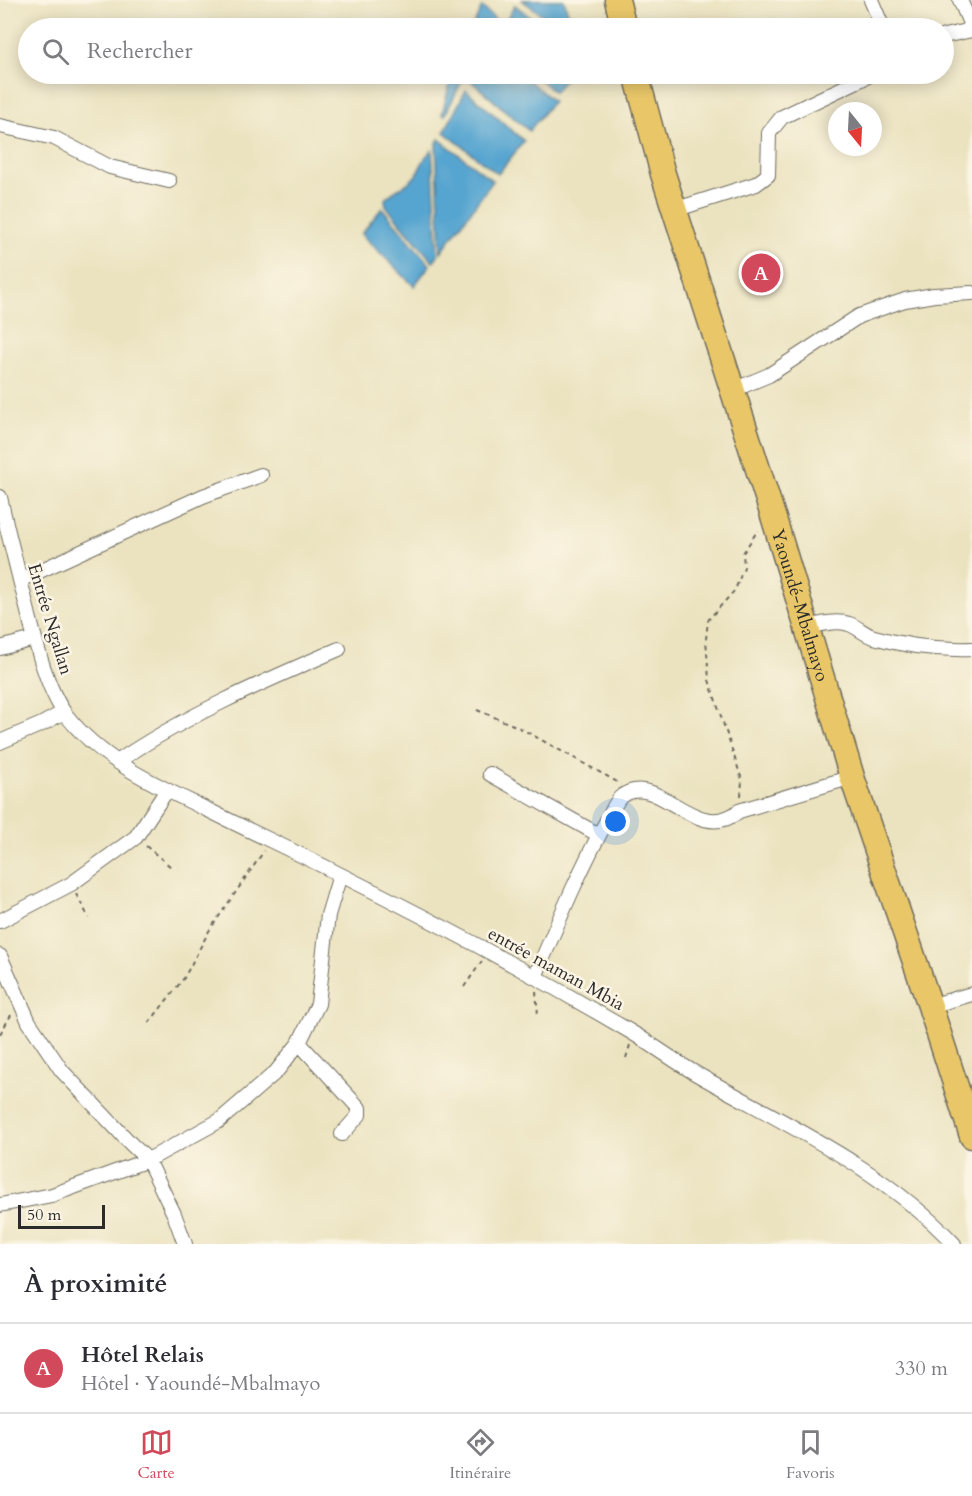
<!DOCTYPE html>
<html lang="fr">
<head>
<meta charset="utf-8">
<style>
	:root { --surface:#fff; --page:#f2f2f3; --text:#2b2b33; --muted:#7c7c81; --line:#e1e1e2; --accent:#d1495b }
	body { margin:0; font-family:Cardo,serif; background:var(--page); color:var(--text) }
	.compass { position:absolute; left:828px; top:102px; width:54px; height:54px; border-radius:50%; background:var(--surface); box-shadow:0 3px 15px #0003; rotate:162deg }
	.scale { position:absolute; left:18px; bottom:15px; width:87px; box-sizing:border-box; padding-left:6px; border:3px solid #2b2b2b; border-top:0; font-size:16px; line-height:21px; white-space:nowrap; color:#2b2b2b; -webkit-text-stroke:4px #fcf5e5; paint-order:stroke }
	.you { position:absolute; left:616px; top:822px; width:21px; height:21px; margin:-15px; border:4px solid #fff; border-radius:50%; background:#1a73e8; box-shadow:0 0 0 9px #1a73e833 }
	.badge { display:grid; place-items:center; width:39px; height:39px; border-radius:50%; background:var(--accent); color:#fff; font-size:20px; font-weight:700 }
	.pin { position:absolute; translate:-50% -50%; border:3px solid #fff; box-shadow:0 2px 6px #0006 }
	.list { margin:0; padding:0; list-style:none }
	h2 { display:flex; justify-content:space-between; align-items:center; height:78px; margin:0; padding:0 24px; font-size:26px }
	h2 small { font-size:20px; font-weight:400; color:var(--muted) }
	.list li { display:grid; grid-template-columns:39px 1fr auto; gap:18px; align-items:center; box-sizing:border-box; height:90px; padding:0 24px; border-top:2px solid var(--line) }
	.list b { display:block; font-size:22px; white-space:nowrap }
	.list p { margin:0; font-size:20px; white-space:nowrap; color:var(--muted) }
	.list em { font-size:20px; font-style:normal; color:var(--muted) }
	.icon { flex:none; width:33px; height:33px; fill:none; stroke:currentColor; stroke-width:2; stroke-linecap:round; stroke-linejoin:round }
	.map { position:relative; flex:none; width:972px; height:1244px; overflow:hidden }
	.search { position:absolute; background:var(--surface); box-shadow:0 3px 15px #0003; left:18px; right:18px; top:18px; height:66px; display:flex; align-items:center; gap:15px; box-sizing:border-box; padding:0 21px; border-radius:33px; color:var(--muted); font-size:22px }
	.sheet { height:168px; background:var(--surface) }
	nav { display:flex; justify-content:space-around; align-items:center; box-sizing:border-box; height:84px; border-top:2px solid var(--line); background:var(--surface); font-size:16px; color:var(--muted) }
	nav a { display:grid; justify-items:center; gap:3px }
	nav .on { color:var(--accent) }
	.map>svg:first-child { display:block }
	.water { fill:#57a5d0; stroke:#41687e; stroke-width:1.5 }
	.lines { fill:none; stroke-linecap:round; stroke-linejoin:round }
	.street-casing { stroke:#6e6b5f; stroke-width:16 }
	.highway-casing { stroke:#6e6b5f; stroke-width:27 }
	.path { stroke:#6e6b5f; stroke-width:2; stroke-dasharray:4.5 4.5; stroke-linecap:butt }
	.street { stroke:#fff; stroke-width:14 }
	.highway { stroke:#e9c769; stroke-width:24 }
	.labels { text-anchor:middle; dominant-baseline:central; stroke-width:5; stroke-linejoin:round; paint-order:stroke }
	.street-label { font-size:18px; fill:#2b2b2b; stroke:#fcf5e5 }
</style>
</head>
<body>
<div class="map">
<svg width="972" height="1244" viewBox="0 0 972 1244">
	<rect width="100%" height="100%" fill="#fcf5e5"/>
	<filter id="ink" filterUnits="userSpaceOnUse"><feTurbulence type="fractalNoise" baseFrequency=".0167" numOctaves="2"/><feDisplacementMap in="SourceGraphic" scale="12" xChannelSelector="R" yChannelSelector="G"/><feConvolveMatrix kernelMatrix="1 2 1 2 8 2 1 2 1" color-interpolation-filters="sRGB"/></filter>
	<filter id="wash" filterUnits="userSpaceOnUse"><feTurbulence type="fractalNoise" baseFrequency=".008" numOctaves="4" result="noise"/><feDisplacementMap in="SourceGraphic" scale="24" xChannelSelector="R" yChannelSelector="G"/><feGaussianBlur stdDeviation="1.35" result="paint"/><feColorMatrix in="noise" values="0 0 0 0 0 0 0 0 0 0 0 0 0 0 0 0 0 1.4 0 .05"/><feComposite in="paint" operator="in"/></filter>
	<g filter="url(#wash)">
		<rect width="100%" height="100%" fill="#ebe3c0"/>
		<path class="water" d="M522,0h42l9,28h-13z
			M515,5l29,23h-42z
			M482,7l15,14 -3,7h-14l-6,-4z
			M476,74h45l32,27 -24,30 -57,-49z
			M533,74h37l-16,18z
			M452,75l10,6 -17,34 -3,-1z
			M466,90l58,51 -26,33 -54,-42z
			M439,139l54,42 -52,71 -5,-107z
			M432,150l6,105 -5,7 -47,-56 -1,-7c10,-10 23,-13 31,-24 6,-9 7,-18 16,-25z
			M382,208l48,57 -16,21 -53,-52z"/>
	</g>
	<g filter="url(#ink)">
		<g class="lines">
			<g class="street-casing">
				<path id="street" d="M871,0l12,28
					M960,0l12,28
					M944,36l28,-6
					M0,126l54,12 56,29 59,14
					M674,210l82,-26 12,-9 1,-42 13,-16 90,-43
					M731,391l38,-16 90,-59 46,-16 29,-5 38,-2
					M0,497c6,29 14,58 21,87 10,37 22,101 45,131 37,47 90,70 142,95 44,22 88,42 131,64 99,49 197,102 292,158 22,13 42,28 64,41 89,51 188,95 259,171
					M20,580l183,-84 58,-21
					M808,627c13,-3 28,-7 41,-3 9,3 16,11 25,13 31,9 66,13 98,12
					M0,648l34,-9
					M0,742l42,-18 22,-12
					M117,762c67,-46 148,-81 222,-113
					M490,774l109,61
					M0,921l71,-37 65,-47 31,-47
					M0,956l29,66 33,49 69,73 17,16 26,54 11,30
					M535,977c23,-55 46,-111 75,-162 3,-6 7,-16 12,-19 36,-26 74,50 117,15l113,-34
					M930,1006l42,-12
					M299,1043l60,65v7l-17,19
					M0,1205l52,-10 96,-35 71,-39 57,-49 23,-29 19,-39 10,-89 12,-40"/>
			</g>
			<g class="highway-casing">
				<g id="highway">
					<path d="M617,0l7,28"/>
					<path id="s1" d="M636,74l27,100 111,345 78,258 78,229 42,130"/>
				</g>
			</g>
			<path class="path" d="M477,710l41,17 103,57
				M741,796l1,-16 -33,-100 -3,-41 2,-19 27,-30 9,-23 -1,-14 15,-23
				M146,846l25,21
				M76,894l13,24
				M464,987l18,-26
				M536,991l2,24
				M149,1023l35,-45 25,-47 55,-80
				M0,1034l11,-19
				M626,1058l4,-13"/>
			<use href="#street" class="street"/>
			<use href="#highway" class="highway"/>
		</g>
	</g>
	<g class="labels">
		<g class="street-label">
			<text stroke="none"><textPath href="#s1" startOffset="556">Yaoundé-Mbalmayo</textPath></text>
			<text transform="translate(50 619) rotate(73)">Entrée Ngallan</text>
			<text transform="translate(556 969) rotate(29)">entrée maman Mbia</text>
		</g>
	</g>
</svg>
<svg class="compass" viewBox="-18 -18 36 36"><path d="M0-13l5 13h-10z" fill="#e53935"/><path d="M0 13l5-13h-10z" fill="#7c7c81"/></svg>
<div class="scale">50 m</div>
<div class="you"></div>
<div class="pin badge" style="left:761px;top:273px">A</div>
<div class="search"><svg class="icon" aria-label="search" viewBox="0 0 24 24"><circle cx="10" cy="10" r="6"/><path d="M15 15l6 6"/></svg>Rechercher</div>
</div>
<section class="sheet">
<h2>À proximité<small></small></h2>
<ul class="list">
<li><span class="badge">A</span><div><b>Hôtel Relais</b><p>Hôtel · Yaoundé-Mbalmayo</p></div><em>330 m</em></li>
</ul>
</section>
<nav>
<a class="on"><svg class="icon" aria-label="map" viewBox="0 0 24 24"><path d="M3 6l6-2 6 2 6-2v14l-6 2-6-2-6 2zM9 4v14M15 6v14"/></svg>Carte</a>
<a><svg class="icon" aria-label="directions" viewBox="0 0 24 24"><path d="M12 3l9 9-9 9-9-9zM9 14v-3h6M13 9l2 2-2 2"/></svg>Itinéraire</a>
<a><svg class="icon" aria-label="saved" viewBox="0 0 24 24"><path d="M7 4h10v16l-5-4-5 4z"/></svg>Favoris</a>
</nav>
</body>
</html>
